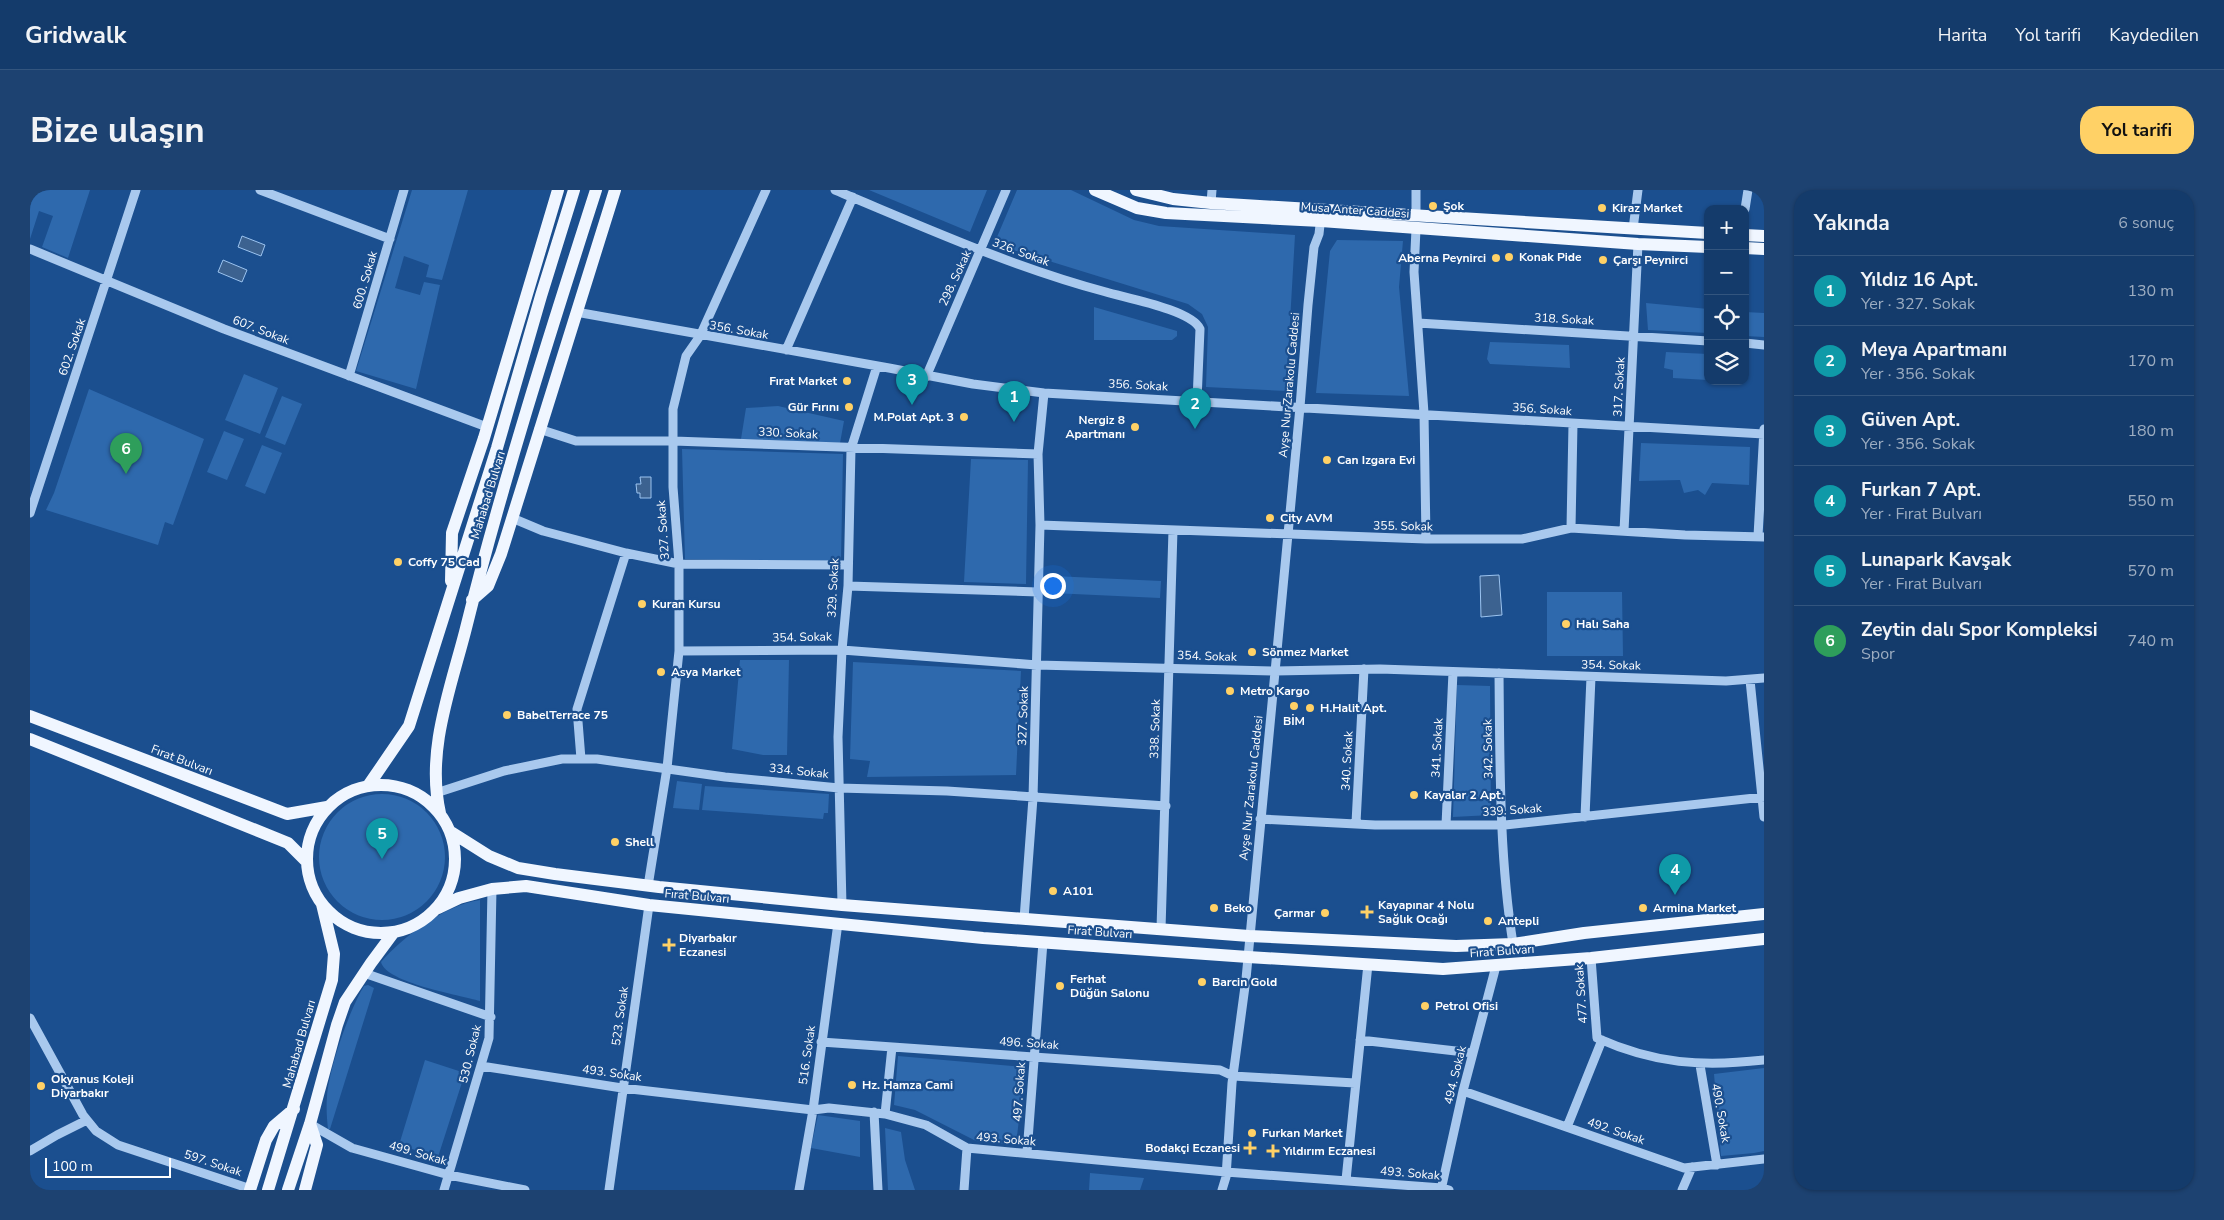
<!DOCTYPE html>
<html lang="tr">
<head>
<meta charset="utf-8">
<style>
	:root { --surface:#143b6b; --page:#1d4271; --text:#f1f3f6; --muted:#9dadc1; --line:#33557e; --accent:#ffd166 }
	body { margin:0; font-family:"Nunito Sans",sans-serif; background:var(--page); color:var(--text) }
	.controls { position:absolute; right:15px; top:15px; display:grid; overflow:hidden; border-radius:10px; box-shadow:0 1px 4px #0004 }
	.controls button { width:45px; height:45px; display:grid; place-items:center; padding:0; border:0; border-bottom:1px solid var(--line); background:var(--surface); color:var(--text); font:25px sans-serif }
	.scale { position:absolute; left:15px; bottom:12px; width:126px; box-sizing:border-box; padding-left:5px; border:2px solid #fff; border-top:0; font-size:14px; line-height:18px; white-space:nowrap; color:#fff; -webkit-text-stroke:4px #1b4f8f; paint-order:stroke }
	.you { position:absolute; left:1022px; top:395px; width:18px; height:18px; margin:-12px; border:4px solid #fff; border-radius:50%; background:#1a73e8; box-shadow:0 0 0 8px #1a73e833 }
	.badge { display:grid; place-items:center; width:32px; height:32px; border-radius:50%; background:var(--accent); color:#fff; font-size:16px; font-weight:700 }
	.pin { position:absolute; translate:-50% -41px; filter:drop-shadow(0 1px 2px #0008) }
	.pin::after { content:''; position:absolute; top:26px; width:18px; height:15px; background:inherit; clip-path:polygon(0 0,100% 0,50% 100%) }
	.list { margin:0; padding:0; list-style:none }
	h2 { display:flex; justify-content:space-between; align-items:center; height:65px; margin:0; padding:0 20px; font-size:21px }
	h2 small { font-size:16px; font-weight:400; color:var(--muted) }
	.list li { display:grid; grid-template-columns:32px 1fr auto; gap:15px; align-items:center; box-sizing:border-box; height:70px; padding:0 20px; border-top:1px solid var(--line) }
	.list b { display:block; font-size:19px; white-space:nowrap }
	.list p { margin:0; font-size:16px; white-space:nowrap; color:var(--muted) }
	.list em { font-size:16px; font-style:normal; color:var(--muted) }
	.icon { flex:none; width:28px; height:28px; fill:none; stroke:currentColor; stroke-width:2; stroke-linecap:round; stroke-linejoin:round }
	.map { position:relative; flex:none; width:1734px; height:1000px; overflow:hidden; border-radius:20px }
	header { display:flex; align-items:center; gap:30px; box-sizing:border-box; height:70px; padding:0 25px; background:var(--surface); border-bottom:1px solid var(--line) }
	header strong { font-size:24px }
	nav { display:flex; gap:28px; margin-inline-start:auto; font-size:18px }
	.intro { display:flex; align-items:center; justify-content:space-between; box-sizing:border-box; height:120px; padding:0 30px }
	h1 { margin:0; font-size:35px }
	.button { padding:12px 22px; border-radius:20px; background:var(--accent); color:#111; font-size:18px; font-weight:700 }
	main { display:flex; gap:30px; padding:0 30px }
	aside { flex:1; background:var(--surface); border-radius:20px; box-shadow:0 1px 4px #0004 }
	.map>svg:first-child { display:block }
	.green { fill:#2e69ad }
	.water { fill:#3c6290; stroke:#9cc4f0 }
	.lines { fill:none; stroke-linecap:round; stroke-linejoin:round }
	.minor { stroke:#a9c9ee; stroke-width:9 }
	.major { stroke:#f0f6ff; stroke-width:12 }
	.poi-dot { fill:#ffd166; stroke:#1b4f8f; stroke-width:2 }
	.labels { text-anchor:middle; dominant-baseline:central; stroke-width:4.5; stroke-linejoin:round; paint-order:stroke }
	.poi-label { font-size:12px; font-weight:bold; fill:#fff; stroke:#1b4f8f; text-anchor:start }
	.street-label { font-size:12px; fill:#fff; stroke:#1b4f8f }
</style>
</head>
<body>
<header>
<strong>Gridwalk</strong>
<nav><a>Harita</a><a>Yol tarifi</a><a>Kaydedilen</a></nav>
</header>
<div class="intro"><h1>Bize ulaşın</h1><a class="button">Yol tarifi</a></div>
<main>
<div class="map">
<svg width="1734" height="1000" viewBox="0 0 1734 1000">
	<rect width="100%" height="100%" fill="#1b4f8f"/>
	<path class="green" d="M0,0h60l-22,68 -26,-11 11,-31 -14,-5 -9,28z
		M382,0h56l-26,90 -16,-3 3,-12 -25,-9 -9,32 25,7 4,-13 16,3 -24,104 -60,-18z
		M839,0h118l-17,42z
		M987,0h54l63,30 25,6 136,9 -9,156 -80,-4 2,-60 -6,-13 -14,-10 -194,-60z
		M1307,50l66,1 -4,46 10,109 -93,-3 14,-142z
		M1616,113l62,6v24l-60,-3z
		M1064,117l83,24v5l-5,4h-78z
		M1715,122l19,1v24l-19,-1z
		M1460,152l79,3 1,23 -80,-4 -3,-5z
		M1636,162l42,2v26l-35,-2v-8l-9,-2z
		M214,184l34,14 -18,46 -35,-14z
		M59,199l115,50 -31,86 -8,-3 -7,23 -112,-35 8,-17z
		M252,206l20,8 -17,41 -20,-8z
		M748,216l66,15 -4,22 -99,-4 5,-31z
		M194,241l20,8 -17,41 -20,-8z
		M1611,253l109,4 -1,38 -37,-2 -7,12 -7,-5 -14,3 -4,-13 -41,1z
		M232,255l20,8 -17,41 -20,-8z
		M652,259l161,5 -2,107 -156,-2z
		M941,269l57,1 -2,124 -62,-2z
		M1023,386l108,5 -1,17 -108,-5z
		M1517,402h75l1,64h-76z
		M710,470h49l-2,95h-24l-31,-6z
		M823,472l168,9 -5,104 -149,2 3,-16 -20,-2z
		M1427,495l33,1 1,129 -38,2z
		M647,591l25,3 -3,26 -26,-2z
		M675,596l124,8 -1,19h-4l-1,6 -121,-9z
		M289 667a63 63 0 1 1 126 0a63 63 0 1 1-126 0Z
		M450,710v101c-20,-6 -94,-18 -99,-39 23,-26 64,-57 99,-62z
		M338,795l6,3 -44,141h-2c-1,-10 -2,-21 -1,-32 2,-29 22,-86 37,-111z
		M868,866l127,11 -9,78 -40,-4 -61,-31 -21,-5z
		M395,870l40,13 -27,84 -39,-12z
		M1734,878v83l-10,2 -33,3 -7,-82z
		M788,925l42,6v36l-49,-9z
		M855,938l16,4 4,28 10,30h-27z
		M1060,983l54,5 -4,12h-51z"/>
	<path class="water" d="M212,46l23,9 -4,11 -23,-9z
		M193,70l24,10 -5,12 -24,-10z
		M610,287h11v21h-11v-5h-3l-1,-9h5z
		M1469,385l3,40 -21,2 -1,-41z"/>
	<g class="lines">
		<path class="minor" d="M230,0l130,49
			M805,0c89,37 177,77 271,102 20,6 86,18 94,37l-3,72
			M1181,13l1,-13
			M1715,19l3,-19
			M1386,26v-26
			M1386,39l-2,43 10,141 2,126
			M1603,39l5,-39
			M0,59l194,80 263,98
			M546,122l313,56 84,16 71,9 720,41
			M1388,133l290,18
			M1715,153l19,2
			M756,160l67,-153
			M319,186l55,-186
			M896,187l80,-187
			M509,239l37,12h98l364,13
			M0,323l106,-323
			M482,328l31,13 83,22 53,11 169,1
			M1010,335l386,14h96l49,-11 114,7 79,2
			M1541,338l2,-104
			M1594,341l14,-287
			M1728,346l6,-107
			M818,396l190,6
			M649,461l163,-1 195,15 238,6 105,-2 346,12 38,-3
			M1469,483c1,91 0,181 14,271
			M1720,490l14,137
			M551,569l-4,-50 49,-156
			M406,603l68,-22 58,-12h35l128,18 114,11 108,3 219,15
			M1555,627l6,-140
			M1230,629l115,6h130l259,-28
			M1326,633l8,-154
			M1416,635l7,-153
			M618,696l19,-118 12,-117v-87l-6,-77v-78l13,-53 14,-20 66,-146
			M812,715l-4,-168 4,-87 6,-64 3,-137 26,-83
			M994,729l9,-121 7,-273 -2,-71 6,-61
			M1131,739l12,-399
			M1561,768l6,80c58,26 105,29 167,22
			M334,783l127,44
			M0,828l53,97 13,16 22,14 133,44
			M1330,850l113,13
			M791,852l399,28 13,6 122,7
			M1670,875l17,100
			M451,876l141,22 191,22 16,-2 56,6 41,11 41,23 259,24 216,16 7,2
			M1433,901l221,77 80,-9
			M844,922l4,78
			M855,924l7,-67
			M280,934l42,24 97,27 76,15
			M1537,937l35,-87
			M0,961l27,-16 30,-15
			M997,963l16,-211
			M1316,990l22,-216
			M414,1000l45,-152 3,-149
			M579,1000l40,-285
			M769,1000l14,-80 25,-187
			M934,1000l3,-42
			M1192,1000l4,-13 6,-94 14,-104 54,-572 8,-102 6,-58 5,-13 2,-18
			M1411,1000l22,-99 33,-125
			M1652,1000l10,-23"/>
		<path class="major" d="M1065,0l42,18 29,5 155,8 317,23 70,3
			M1106,0l37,9 38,4 497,30
			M1715,45l19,1
			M1715,58l19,1
			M421,391l1,-48 32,-95 74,-248
			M442,410l16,-14 13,-32 114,-364
			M0,526l257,98 40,-7
			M0,549l258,104 18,18
			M277 669a74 74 0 1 1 148 0a74 74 0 1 1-148 0Z
			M338,596l41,-60 88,-278 44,-152 33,-106
			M410,623c-14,-61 10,-123 25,-181 37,-149 84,-296 131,-442
			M421,642l38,24 29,12 37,6 104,13 183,18 407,31 207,10 57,-2 71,-11 180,-19
			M408,718l21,-10 33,-9 34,-3 123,19 334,33 265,19 195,12 148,-11 173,-19
			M220,1000l16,-50 8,-14 20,-17
			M238,1000l64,-210 2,-26 -12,-50
			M258,1000l22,-66 27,-99 8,-23 26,-39 23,-31
			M275,1000l12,-45 -7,-21"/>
	</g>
	<g class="poi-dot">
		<circle cx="1403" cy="16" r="5"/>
		<circle cx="1572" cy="18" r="5"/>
		<circle cx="1479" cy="67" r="5"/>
		<circle cx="1466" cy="68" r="5"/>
		<circle cx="1573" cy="70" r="5"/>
		<circle cx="817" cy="191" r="5"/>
		<circle cx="819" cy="217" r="5"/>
		<circle cx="934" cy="227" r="5"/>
		<circle cx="1105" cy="237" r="5"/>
		<circle cx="1297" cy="270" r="5"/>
		<circle cx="1240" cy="328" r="5"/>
		<circle cx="368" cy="372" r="5"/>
		<circle cx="612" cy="414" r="5"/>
		<circle cx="1536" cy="434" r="5"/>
		<circle cx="1222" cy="462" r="5"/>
		<circle cx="631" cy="482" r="5"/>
		<circle cx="1200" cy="501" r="5"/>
		<circle cx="1264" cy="516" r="5"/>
		<circle cx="1280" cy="518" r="5"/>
		<circle cx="477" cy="525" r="5"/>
		<circle cx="1384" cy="605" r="5"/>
		<circle cx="585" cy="652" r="5"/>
		<circle cx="1023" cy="701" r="5"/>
		<circle cx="1184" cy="718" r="5"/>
		<circle cx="1613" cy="718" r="5"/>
		<path d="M1334.5 714.5h5v5h5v5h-5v5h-5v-5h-5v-5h5z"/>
		<circle cx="1295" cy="723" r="5"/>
		<circle cx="1458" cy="731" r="5"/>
		<path d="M636.5 747.5h5v5h5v5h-5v5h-5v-5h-5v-5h5z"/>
		<circle cx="1172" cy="792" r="5"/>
		<circle cx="1030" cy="796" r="5"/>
		<circle cx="1395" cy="816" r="5"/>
		<circle cx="822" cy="895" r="5"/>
		<circle cx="11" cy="896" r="5"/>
		<circle cx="1222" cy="943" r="5"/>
		<path d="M1217.5 950.5h5v5h5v5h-5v5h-5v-5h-5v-5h5z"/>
		<path d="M1240.5 953.5h5v5h5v5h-5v5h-5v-5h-5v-5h5z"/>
	</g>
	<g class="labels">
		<g class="poi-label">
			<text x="1413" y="16">Şok</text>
			<text x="1582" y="18">Kiraz Market</text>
			<text x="1489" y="67">Konak Pide</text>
			<text x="1456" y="68" text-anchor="end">Aberna Peynirci</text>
			<text x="1583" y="70">Çarşı Peynirci</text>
			<text x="807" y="191" text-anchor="end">Fırat Market</text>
			<text x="809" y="217" text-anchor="end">Gür Fırını</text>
			<text x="924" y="227" text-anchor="end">M.Polat Apt. 3</text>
			<text x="1095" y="230" text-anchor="end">Nergiz 8<tspan x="1095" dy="14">Apartmanı</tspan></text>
			<text x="1307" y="270">Can Izgara Evi</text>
			<text x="1250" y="328">City AVM</text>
			<text x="378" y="372">Coffy 75 Cad</text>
			<text x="622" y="414">Kuran Kursu</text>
			<text x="1546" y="434">Halı Saha</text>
			<text x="1232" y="462">Sönmez Market</text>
			<text x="641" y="482">Asya Market</text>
			<text x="1210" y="501">Metro Kargo</text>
			<text x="1290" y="518">H.Halit Apt.</text>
			<text x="487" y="525">BabelTerrace 75</text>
			<text x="1264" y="531" text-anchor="middle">BİM</text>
			<text x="1394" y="605">Kayalar 2 Apt.</text>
			<text x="595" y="652">Shell</text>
			<text x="1033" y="701">A101</text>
			<text x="1348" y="715">Kayapınar 4 Nolu<tspan x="1348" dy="14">Sağlık Ocağı</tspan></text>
			<text x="1194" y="718">Beko</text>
			<text x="1623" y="718">Armina Market</text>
			<text x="1285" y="723" text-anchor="end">Çarmar</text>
			<text x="1468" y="731">Antepli</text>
			<text x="649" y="748">Diyarbakır<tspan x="649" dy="14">Eczanesi</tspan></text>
			<text x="1040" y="789">Ferhat<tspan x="1040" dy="14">Düğün Salonu</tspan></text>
			<text x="1182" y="792">Barcin Gold</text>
			<text x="1405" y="816">Petrol Ofisi</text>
			<text x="21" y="889">Okyanus Koleji<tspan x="21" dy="14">Diyarbakır</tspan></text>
			<text x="832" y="895">Hz. Hamza Cami</text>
			<text x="1232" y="943">Furkan Market</text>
			<text x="1210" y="958" text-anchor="end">Bodakçi Eczanesi</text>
			<text x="1253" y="961">Yıldırım Eczanesi</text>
		</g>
		<g class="street-label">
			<text transform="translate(1325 20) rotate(4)">Musa Anter Caddesi</text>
			<text transform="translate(991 62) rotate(20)">326. Sokak</text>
			<text transform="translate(925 88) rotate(-65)">298. Sokak</text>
			<text transform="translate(335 90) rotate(-74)">600. Sokak</text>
			<text transform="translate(1534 129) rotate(3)">318. Sokak</text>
			<text transform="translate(231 140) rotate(21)">607. Sokak</text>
			<text transform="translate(709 140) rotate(10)">356. Sokak</text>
			<text transform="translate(42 157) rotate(-71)">602. Sokak</text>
			<text transform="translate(1108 195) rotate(3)">356. Sokak</text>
			<text transform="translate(1259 195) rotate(-85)">Ayşe Nur Zarakolu Caddesi</text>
			<text transform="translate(1589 197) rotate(-87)">317. Sokak</text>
			<text transform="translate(1512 219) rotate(4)">356. Sokak</text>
			<text transform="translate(758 243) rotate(3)">330. Sokak</text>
			<text transform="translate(458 305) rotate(-73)">Mahabad Bulvarı</text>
			<text transform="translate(1373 336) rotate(1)">355. Sokak</text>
			<text transform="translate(633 340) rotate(-94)">327. Sokak</text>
			<text transform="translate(803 398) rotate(-87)">329. Sokak</text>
			<text transform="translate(772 447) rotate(-1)">354. Sokak</text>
			<text transform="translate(1177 466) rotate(2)">354. Sokak</text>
			<text transform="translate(1581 475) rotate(1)">354. Sokak</text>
			<text transform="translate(993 526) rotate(-88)">327. Sokak</text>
			<text transform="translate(1125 539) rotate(-88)">338. Sokak</text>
			<text transform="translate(1407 558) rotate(-87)">341. Sokak</text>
			<text transform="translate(1458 559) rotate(-91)">342. Sokak</text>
			<text transform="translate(152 570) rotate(21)">Fırat Bulvarı</text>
			<text transform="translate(1317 571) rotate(-87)">340. Sokak</text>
			<text transform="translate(769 581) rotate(6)">334. Sokak</text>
			<text transform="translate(1221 598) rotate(-84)">Ayşe Nur Zarakolu Caddesi</text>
			<text transform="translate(1482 620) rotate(-4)">339. Sokak</text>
			<text transform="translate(667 706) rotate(5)">Fırat Bulvarı</text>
			<text transform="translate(1070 742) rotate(4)">Fırat Bulvarı</text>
			<text transform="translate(1472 761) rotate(-4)">Fırat Bulvarı</text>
			<text transform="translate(1551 804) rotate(-94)">477. Sokak</text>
			<text transform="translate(590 826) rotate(-82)">523. Sokak</text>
			<text transform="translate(999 853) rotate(4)">496. Sokak</text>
			<text transform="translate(269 854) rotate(-74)">Mahabad Bulvarı</text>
			<text transform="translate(440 864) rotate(-76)">530. Sokak</text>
			<text transform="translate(777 865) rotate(-82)">516. Sokak</text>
			<text transform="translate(582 883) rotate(8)">493. Sokak</text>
			<text transform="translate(1425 885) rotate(-76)">494. Sokak</text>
			<text transform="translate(989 902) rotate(-86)">497. Sokak</text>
			<text transform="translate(1691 923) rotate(80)">490. Sokak</text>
			<text transform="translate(1586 941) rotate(19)">492. Sokak</text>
			<text transform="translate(976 949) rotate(5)">493. Sokak</text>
			<text transform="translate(388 963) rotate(16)">499. Sokak</text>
			<text transform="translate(183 973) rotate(18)">597. Sokak</text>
			<text transform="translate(1380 983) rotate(5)">493. Sokak</text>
		</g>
	</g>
</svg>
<div class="controls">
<button>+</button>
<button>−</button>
<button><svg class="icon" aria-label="locate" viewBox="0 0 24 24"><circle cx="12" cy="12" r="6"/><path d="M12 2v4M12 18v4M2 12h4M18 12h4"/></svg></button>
<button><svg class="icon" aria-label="layers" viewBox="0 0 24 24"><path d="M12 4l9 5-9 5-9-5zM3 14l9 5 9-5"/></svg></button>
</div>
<div class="scale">100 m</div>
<div class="you"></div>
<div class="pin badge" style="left:984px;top:232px;background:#0f9aa8">1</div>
<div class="pin badge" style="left:1165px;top:239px;background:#0f9aa8">2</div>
<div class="pin badge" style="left:882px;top:215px;background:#0f9aa8">3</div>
<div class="pin badge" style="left:1645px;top:705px;background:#0f9aa8">4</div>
<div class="pin badge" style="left:352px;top:669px;background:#0f9aa8">5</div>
<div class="pin badge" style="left:96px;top:284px;background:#2e9e5b">6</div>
</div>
<aside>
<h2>Yakında<small>6 sonuç</small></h2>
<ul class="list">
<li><span class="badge" style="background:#0f9aa8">1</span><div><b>Yıldız 16 Apt.</b><p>Yer · 327. Sokak</p></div><em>130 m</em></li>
<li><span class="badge" style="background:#0f9aa8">2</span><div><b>Meya Apartmanı</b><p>Yer · 356. Sokak</p></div><em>170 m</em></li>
<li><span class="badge" style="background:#0f9aa8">3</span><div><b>Güven Apt.</b><p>Yer · 356. Sokak</p></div><em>180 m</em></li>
<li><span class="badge" style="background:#0f9aa8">4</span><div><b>Furkan 7 Apt.</b><p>Yer · Fırat Bulvarı</p></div><em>550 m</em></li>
<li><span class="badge" style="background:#0f9aa8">5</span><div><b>Lunapark Kavşak</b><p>Yer · Fırat Bulvarı</p></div><em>570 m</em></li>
<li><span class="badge" style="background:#2e9e5b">6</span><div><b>Zeytin dalı Spor Kompleksi</b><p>Spor</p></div><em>740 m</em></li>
</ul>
</aside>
</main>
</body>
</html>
